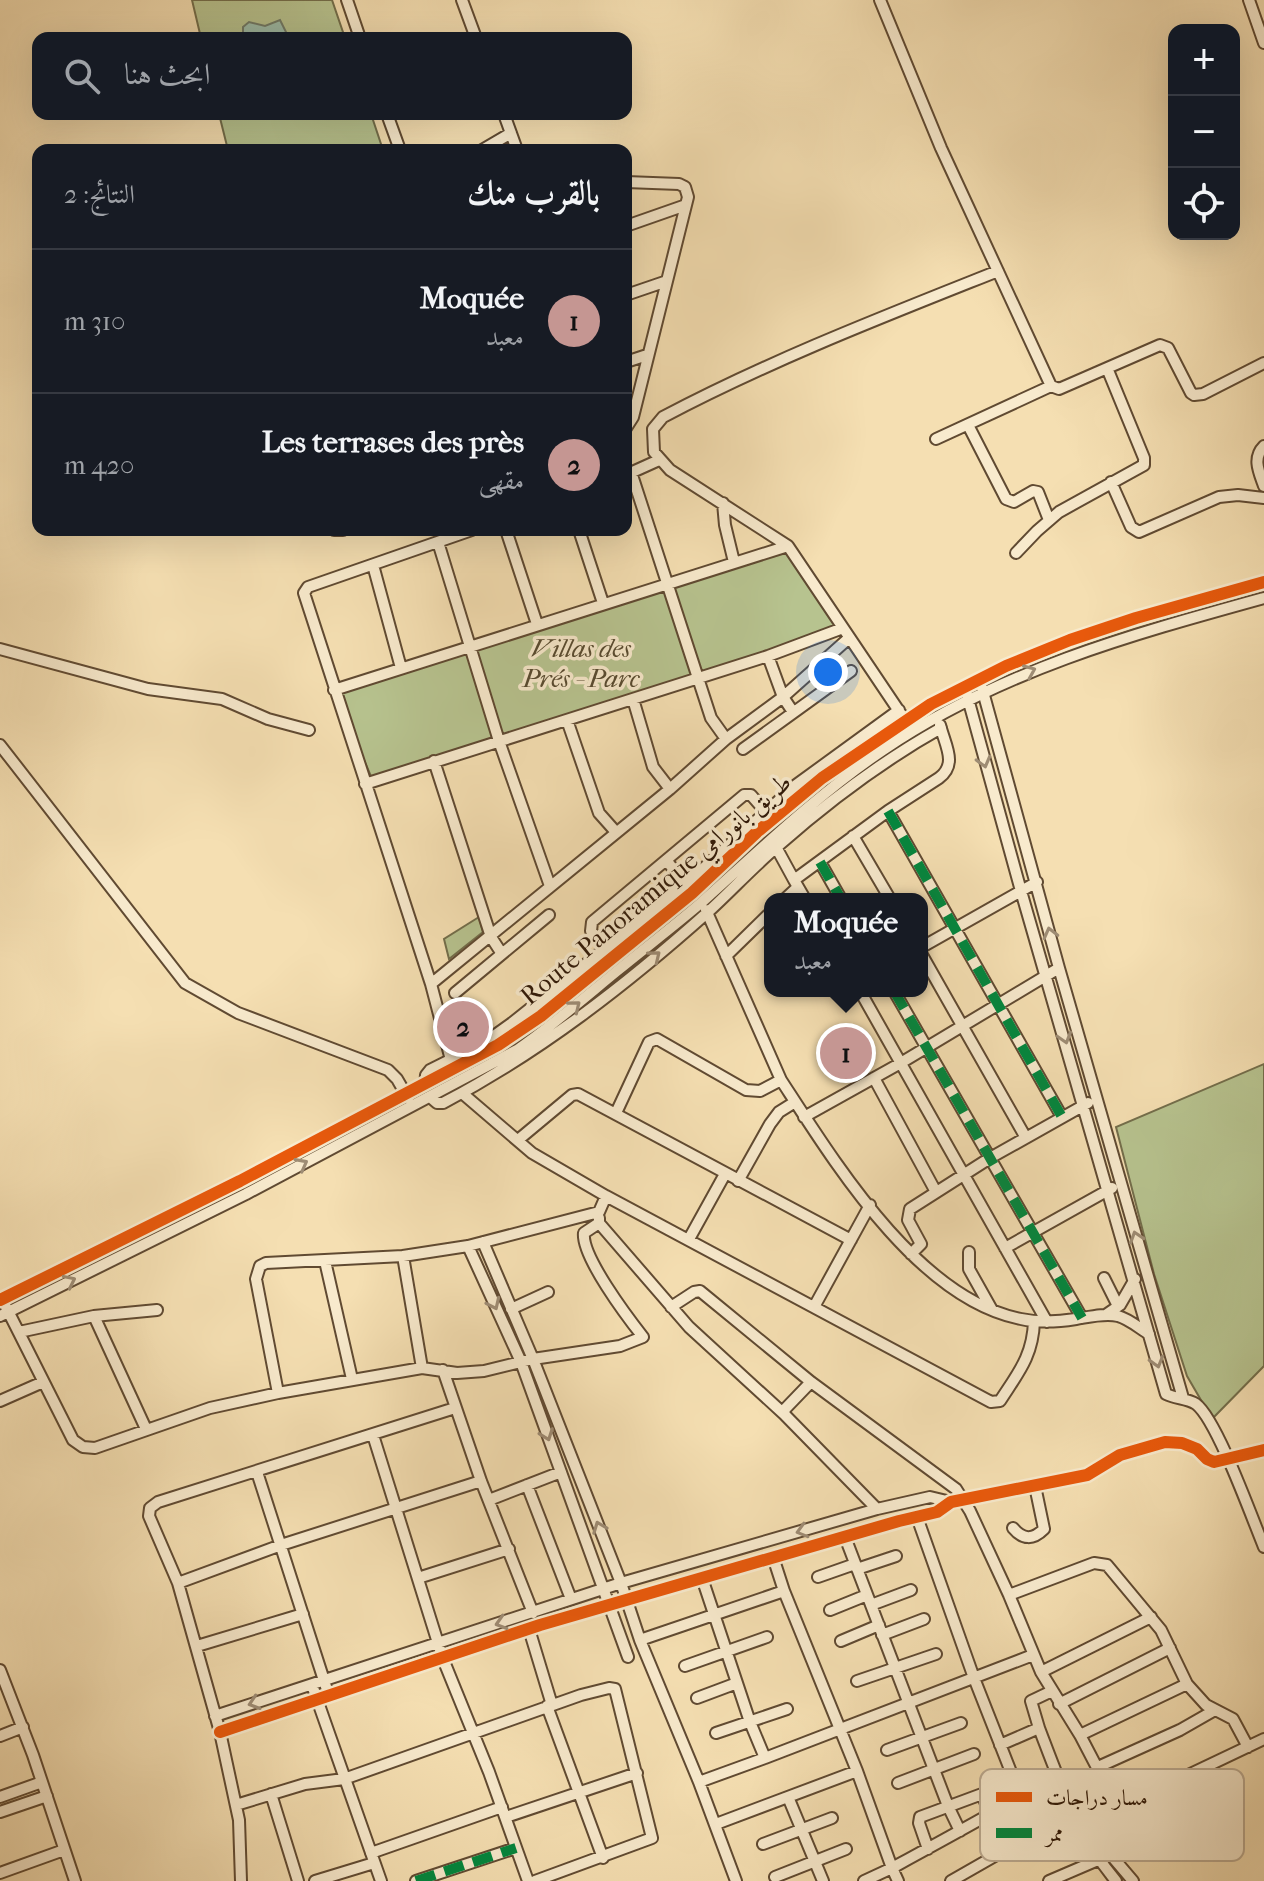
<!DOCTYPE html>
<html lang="ar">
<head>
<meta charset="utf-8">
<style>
	:root { --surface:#171b24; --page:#242831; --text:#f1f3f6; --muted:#9ea1a6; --line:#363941; --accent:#c59692 }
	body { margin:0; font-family:"IM FELL French Canon",Amiri,serif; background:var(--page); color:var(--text); direction:rtl }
	.controls { position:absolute; right:24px; top:24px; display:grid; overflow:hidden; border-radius:16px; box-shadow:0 8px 32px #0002 }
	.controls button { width:72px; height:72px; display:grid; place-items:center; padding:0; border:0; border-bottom:2px solid var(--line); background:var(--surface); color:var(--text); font:40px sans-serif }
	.you { position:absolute; left:828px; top:672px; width:28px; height:28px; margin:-20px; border:6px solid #fff; border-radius:50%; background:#1a73e8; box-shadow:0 0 0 12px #1a73e833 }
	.badge { display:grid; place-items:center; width:52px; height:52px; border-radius:50%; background:var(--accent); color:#111; font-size:26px; font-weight:700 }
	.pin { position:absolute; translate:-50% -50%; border:4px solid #fff; box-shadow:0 2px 8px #0006 }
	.popup { position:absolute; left:764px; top:893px; width:164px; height:104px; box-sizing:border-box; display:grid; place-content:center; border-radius:16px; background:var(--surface); filter:drop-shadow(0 2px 6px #0005); font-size:26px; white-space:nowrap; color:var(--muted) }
	.popup b { font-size:30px; color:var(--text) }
	.popup::after { content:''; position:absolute; left:50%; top:100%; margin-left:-16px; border:16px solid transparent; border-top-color:var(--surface) }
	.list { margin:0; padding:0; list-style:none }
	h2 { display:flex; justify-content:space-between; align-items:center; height:104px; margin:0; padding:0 32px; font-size:34px }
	h2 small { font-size:26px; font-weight:400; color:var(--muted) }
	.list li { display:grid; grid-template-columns:52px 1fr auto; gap:24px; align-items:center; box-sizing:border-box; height:144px; padding:0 32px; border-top:2px solid var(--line) }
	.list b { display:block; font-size:30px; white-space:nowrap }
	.list p { margin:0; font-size:26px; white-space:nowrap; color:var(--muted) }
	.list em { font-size:26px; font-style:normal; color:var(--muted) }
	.icon { flex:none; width:44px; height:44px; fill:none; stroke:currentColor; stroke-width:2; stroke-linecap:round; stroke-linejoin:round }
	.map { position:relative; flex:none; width:1264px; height:1881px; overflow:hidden; direction:ltr }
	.search { position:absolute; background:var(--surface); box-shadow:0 8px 32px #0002; left:32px; top:32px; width:600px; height:88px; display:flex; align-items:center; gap:20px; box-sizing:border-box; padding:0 28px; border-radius:16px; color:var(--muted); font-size:30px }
	.panel { position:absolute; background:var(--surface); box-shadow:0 8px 32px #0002; left:32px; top:144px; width:600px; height:392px; border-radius:16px; direction:rtl }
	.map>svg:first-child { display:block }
	.green { fill:#b7c38f; stroke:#736e4b; stroke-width:2 }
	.water { fill:#9cbdaa; stroke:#707b69; stroke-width:2 }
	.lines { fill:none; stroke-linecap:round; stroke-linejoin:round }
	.minor-casing { stroke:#604a32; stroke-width:14 }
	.minor { stroke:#f8eacd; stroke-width:10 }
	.quiet { stroke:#00873e; stroke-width:10; stroke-dasharray:20 10; stroke-linecap:butt }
	.cycleway-casing { stroke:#f8eacd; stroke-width:17 }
	.cycleway { stroke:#e8590c; stroke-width:12 }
	.oneway { stroke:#9e8c74 }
	.labels { text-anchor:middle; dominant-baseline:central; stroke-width:7; stroke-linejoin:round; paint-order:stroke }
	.park-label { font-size:26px; font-style:italic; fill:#584b30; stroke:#f8eacd }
	.street-label { font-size:26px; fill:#2f1807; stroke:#f8eacd }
	.key { fill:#f8eacd; stroke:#bcab92; stroke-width:2 }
	.key-label { font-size:22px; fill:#2f1807 }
</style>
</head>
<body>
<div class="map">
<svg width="1264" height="1881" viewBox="0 0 1264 1881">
	<rect width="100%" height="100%" fill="#f5dfb2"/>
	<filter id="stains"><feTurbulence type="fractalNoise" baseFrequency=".0025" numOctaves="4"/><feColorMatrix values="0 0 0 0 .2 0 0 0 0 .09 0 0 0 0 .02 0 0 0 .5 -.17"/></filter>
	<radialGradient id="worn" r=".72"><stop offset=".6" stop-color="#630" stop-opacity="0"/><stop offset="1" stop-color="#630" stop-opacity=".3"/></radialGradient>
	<path class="green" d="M192,0h140l13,38h-144z
		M219,114h152l12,36h-155z
		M788,546l55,82 -470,153 -39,-91z
		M479,917l4,15 -34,27 -5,-20z
		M1264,1064v302l-52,53 -25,-43 -33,-102 -38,-147z"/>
	<path class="water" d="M280,20l7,14 -8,4h-36v-11l6,-5 16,4z"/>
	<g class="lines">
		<g class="minor-casing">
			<path id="minor" d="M347,0l13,38
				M462,0l14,38
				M880,0l61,148 110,238 8,3 101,-44 8,3 23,45 3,2 9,-1 61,-31
				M1249,0l15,43
				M387,114l13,36
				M504,114l13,36
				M482,150l29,-17
				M626,182l53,2 6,3 3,10 -55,220 -7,11
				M626,226l60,-21
				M626,295l41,-14
				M626,362l21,-7
				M968,425l38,74 8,3 19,-11 5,1 11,28
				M936,439l115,-53
				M1264,446c-12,12 -5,26 0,40
				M631,472l80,246 15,21
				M628,474l31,-14
				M1111,482l20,45 8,5 80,-35 19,-2 26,3
				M723,503l2,22 9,37
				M334,530h9
				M506,530l31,94
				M579,530l24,73
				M438,542l61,199 51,145
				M1016,553l21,-22 22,-19 85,-47v-7l-37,-90
				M373,565l28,103
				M0,649l148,40 74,10 46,20 41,11
				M768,656l15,41 10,15
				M982,688l77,280 124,430
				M334,690l454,-144
				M967,695l54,196 145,503c10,5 21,4 30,10 21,16 56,114 68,143
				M633,699l20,68 17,22
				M567,720l32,93 16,18
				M905,720l-117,-174 -118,-76 -16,-18 -1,-23 10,-12c108,-57 222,-101 335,-146
				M0,745l185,238 53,30 150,57 9,9 11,19
				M743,749l108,-78
				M434,761l57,176 11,17
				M365,784l403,-128 75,-28
				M888,811l174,306
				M853,836l37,63
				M776,847l18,33 94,-69 51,-33c19,-14 6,-33 1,-53
				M667,861l21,27
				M820,862l21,37
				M794,880l11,19
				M785,899l13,-12
				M706,910l75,170
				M922,947l115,-65
				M607,950l-16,-19 1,-9 152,-127h7l14,16
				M922,955l104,183
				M726,956l44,-43
				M431,984l239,-195 56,-50 57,-42 66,-59
				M860,991l187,331
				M894,991l188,327
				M455,993l94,-78
				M451,1060l-20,-76 -127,-391 4,-6 164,-57
				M874,1078l62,114
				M425,1085l1,-10 4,-5 54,-27 28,-20 173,-138 111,-100 103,-75
				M462,1093l70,60 74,43 385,206 9,-1c18,-28 33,-45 34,-80
				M430,1097l7,6h6c97,-51 183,-118 265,-191 24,-22 46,-46 71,-67 50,-44 103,-84 162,-117
				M616,1113l33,-71 8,-3 89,51 14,1 21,-11c54,83 137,219 240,239 18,4 36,3 55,0 13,-2 28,-6 42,-3 11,3 21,12 31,18
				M804,1117l95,-53 160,-96
				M518,1140l54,-45 6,-1 273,146
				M738,1181l32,-57 9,-12 16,-10
				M599,1218v5l90,104 95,87
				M689,1239l36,-65
				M483,1242l50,117 88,224 19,57 59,142 37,99
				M468,1246l53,116 107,295
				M1005,1248l107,-60
				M969,1252v17l23,41
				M911,1254l10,-10 -13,-24 2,-11 80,-51 98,-55
				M403,1256l19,112
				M325,1261l27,118
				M1104,1278l14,28
				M0,1300l240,-119 258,-136 43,-29 151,-123 65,-61 65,-54 109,-74 75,-38 64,-26 66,-22 128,-36
				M6,1307l67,133 10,7 12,1 115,-40 68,-15 144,-25 35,5 27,-2 49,-12 87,-13 23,-9c-15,-19 -62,-81 -59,-104l15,-10
				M671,1307l23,-15 6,-1 111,91 145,107 14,22 39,84 32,77 39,63 36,69
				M814,1307l56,-102
				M511,1309l37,-17
				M1107,1314l13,-9 15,-26
				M0,1316l246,-122 271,-144c35,-24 67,-52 100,-79 28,-23 57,-45 85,-69 59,-53 115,-107 181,-152 116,-79 247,-115 381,-152
				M94,1316l52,113
				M19,1332l75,-16 63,-6
				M443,1370l38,111 52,132
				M811,1382l-26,27 -1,5 93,95
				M278,1393l-22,-114 4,-13 6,-3 137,-7 65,-10 131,-34 7,-16
				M0,1401l43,-19
				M373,1435l70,224 46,113 39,109
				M257,1472l72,224
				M527,1485l44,114
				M489,1500l72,-28
				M917,1517l57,161 61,155
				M1013,1528c10,12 20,12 31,1l-9,-43
				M845,1537l103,269 12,25
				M773,1557l11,34
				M857,1569l39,-13
				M818,1577l37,-13
				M418,1578l91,-29
				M178,1583l103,-38 200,-64
				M1009,1595l85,-32 13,2 54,65 26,54 19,21 27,14 15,28
				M871,1605l40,-15
				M830,1610l37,-15
				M529,1629l23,76
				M882,1635l42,-16
				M640,1640l144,-49 73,180 35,97c33,-18 66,-36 98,-54l-8,-20 -62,23 -1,6 9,26
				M841,1641l38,-16
				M197,1646l106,-32
				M685,1666l82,-29
				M0,1670l33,85 42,126
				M1041,1672l110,-55
				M857,1681l79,-27
				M312,1685l69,196
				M697,1698l40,-15
				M1059,1704l111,-56
				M547,1706l56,152
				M215,1716l406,-133 256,-74 53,-12 21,5
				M1039,1728c21,55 39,108 77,153
				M220,1732l320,-107 359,-104 38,-9 14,-10 136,-27 33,-20 45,-13 17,1 15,6 10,10 7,3 50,-12
				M716,1733l71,-24
				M1080,1735l107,-51
				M0,1736l23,-9
				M1000,1745l39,-17 -8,-27 21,-10
				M887,1750l74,-27
				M765,1758l268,-103
				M1098,1767l82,-37 35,-20
				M699,1782l66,-24 -15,-36 -48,-144
				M898,1783l76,-29
				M271,1794l27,87
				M0,1797l42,-15
				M788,1797l35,84
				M236,1805l69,-21 39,-5 237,-84 28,-7 6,1 37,149 -117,43
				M0,1812l47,-16
				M1086,1814l24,40 23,27
				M506,1817l131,-44
				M716,1824l141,-53
				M763,1844l69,-26
				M371,1853l131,-46
				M0,1873l64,-23
				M775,1877l71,-28
				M241,1881l-2,-61 -19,-88 -42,-149 -29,-67 1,-8 8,-6 297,-94
				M315,1881l59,-18
				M416,1881l100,-33
				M864,1881l28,-13 6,13
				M951,1881l84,-48 126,-45 103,-49
				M1049,1881l49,-21"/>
		</g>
		<use href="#minor" class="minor"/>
		<path class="quiet" d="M888,811l174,306
			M820,862l21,37
			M894,991l188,327
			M416,1881l100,-33"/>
		<g class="cycleway-casing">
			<path id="cycleway" d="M0,1300l240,-119 258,-136 43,-29 151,-123 65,-61 65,-54 109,-74 75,-38 64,-26 66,-22 128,-36
				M220,1732l320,-107 359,-104 38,-9 14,-10 136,-27 33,-20 45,-13 17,1 15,6 10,10 7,3 50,-12"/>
		</g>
		<use href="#cycleway" class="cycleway"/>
	</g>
	<defs><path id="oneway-chevron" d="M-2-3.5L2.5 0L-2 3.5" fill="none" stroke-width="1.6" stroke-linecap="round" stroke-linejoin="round" transform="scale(2)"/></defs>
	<g class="oneway">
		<use href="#oneway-chevron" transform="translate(1030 671) rotate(-23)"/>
		<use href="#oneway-chevron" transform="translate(984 762) rotate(75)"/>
		<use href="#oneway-chevron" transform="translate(1050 933) rotate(-104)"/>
		<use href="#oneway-chevron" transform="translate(655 956) rotate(-39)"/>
		<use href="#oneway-chevron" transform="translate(575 1006) rotate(-39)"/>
		<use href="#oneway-chevron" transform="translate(1065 1038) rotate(73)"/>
		<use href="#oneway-chevron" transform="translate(302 1164) rotate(-28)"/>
		<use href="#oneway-chevron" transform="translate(1136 1237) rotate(-108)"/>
		<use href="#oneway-chevron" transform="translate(70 1281) rotate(-26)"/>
		<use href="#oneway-chevron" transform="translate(494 1304) rotate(65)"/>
		<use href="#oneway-chevron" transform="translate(1157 1362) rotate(74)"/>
		<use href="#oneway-chevron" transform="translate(547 1435) rotate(70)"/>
		<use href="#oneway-chevron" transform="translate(599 1527) rotate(-111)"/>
		<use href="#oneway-chevron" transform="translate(802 1531) rotate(164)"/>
		<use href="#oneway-chevron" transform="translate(501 1623) rotate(163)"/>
		<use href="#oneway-chevron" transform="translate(254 1703) rotate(162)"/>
	</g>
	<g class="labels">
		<g class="park-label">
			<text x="581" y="648">Villas des<tspan x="581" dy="30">Prés - Parc</tspan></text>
		</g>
		<g class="street-label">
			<text transform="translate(656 889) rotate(-40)">Route Panoramique طريق بانورامي</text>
		</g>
	</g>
	<rect x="980" y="1769" width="264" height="92" rx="12" class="key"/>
	<rect x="996" y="1792" width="36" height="10" fill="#e8590c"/>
	<rect x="996" y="1828" width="36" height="10" fill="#00873e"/>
	<g class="key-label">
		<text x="1046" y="1805">مسار دراجات</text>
		<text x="1046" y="1841">ممر</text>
	</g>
	<rect width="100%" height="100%" filter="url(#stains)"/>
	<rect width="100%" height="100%" fill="url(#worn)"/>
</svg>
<div class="controls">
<button>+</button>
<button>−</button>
<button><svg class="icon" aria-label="locate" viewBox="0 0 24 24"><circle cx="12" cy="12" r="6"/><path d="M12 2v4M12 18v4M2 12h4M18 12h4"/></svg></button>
</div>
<div class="you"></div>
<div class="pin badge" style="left:846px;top:1053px">1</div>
<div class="popup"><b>Moquée</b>معبد</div>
<div class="pin badge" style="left:463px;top:1027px">2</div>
<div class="search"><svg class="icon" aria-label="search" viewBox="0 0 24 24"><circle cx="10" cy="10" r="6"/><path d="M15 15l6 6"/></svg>ابحث هنا</div>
<section class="panel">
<h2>بالقرب منك<small>النتائج: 2</small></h2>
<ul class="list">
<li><span class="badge">1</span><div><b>Moquée</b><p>معبد</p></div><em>310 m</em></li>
<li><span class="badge">2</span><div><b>Les terrases des près</b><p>مقهى</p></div><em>420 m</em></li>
</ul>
</section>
</div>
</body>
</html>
